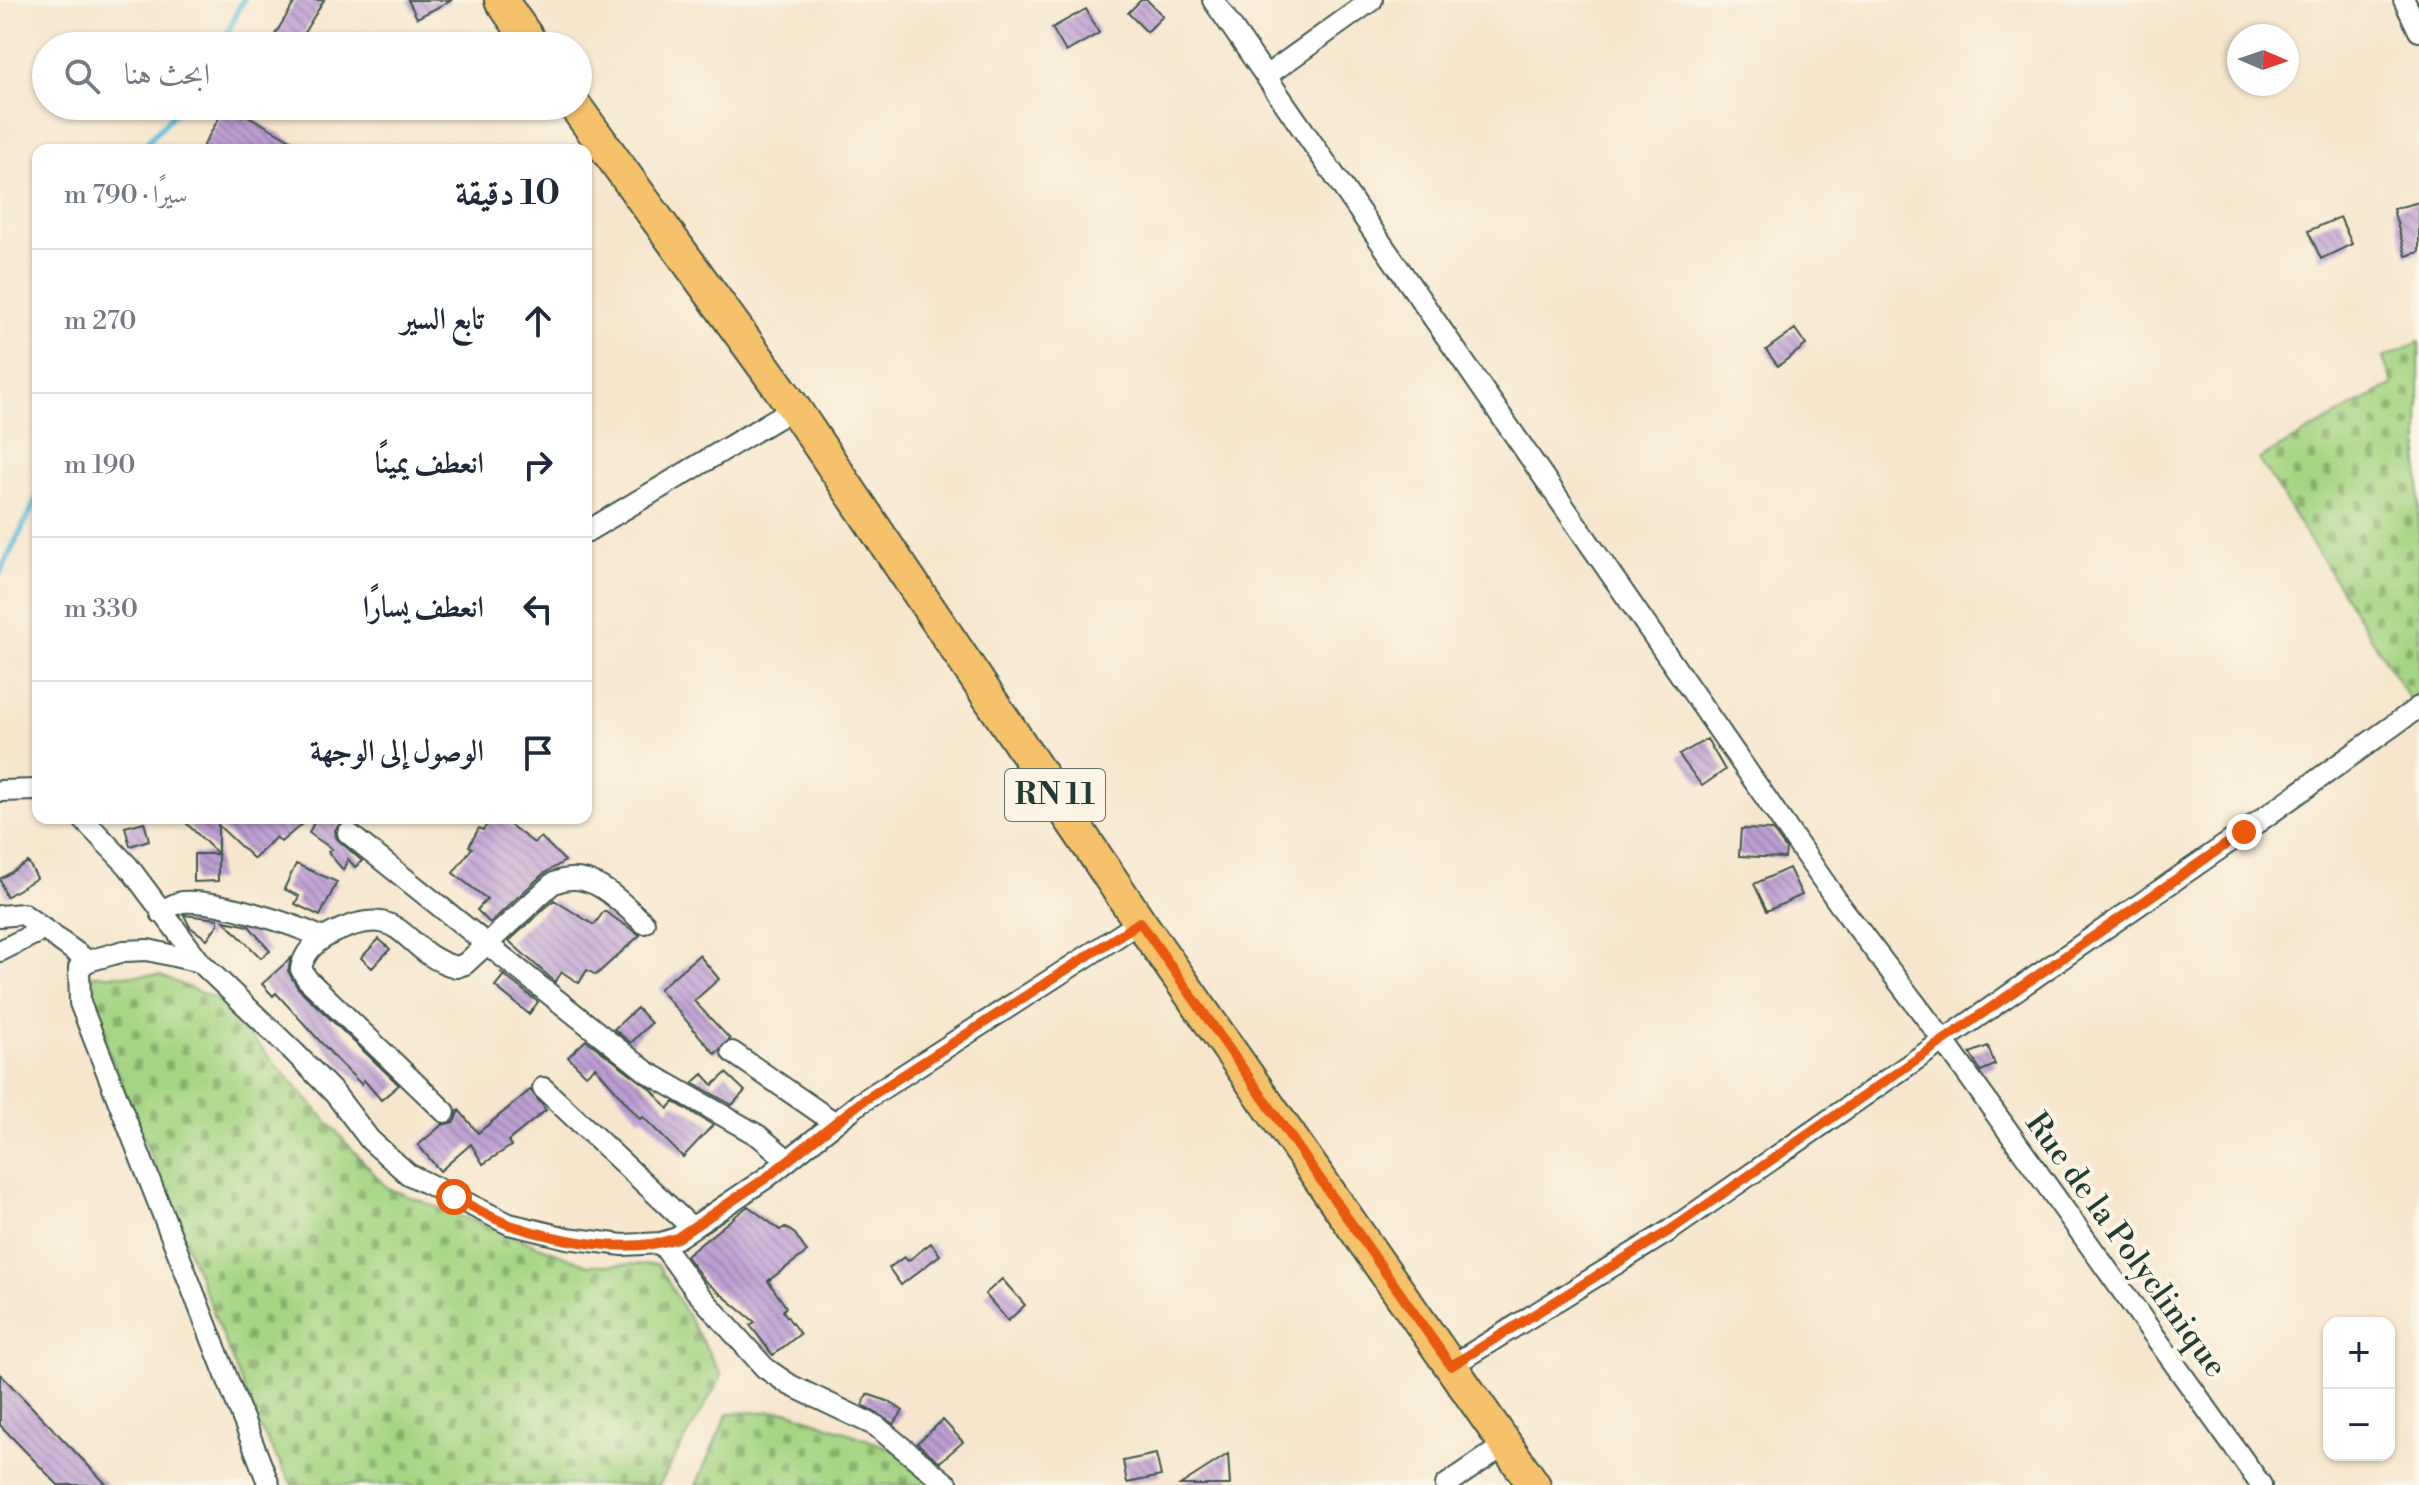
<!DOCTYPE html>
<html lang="ar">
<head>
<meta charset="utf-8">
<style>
	:root { --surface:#fff; --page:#f6f6f7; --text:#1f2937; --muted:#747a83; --line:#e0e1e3 }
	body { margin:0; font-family:"Libre Bodoni",Amiri,serif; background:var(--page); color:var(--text); direction:rtl }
	.controls { position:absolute; right:24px; bottom:24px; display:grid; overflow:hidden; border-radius:16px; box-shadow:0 2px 6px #0004 }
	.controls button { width:72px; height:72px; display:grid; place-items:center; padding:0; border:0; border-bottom:2px solid var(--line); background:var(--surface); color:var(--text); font:40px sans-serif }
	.compass { position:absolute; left:2227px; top:24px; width:72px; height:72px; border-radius:50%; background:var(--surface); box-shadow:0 2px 6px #0004; rotate:92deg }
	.stop { position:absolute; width:24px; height:24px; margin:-18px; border:6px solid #ea580c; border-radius:50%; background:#fff }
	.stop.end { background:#ea580c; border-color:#fff; box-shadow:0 2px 8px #0008 }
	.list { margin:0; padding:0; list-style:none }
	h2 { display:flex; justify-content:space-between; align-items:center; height:104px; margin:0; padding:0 32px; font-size:34px }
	h2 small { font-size:26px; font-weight:400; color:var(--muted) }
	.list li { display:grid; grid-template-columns:52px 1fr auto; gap:24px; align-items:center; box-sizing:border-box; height:144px; padding:0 32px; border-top:2px solid var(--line) }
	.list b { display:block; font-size:30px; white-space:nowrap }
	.list em { font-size:26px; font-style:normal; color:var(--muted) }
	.icon { flex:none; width:44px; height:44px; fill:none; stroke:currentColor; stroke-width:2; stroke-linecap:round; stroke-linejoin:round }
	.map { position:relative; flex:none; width:2419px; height:1485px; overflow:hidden; direction:ltr }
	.search { position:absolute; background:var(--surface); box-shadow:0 2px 6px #0004; left:32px; top:32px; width:560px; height:88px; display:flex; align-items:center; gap:20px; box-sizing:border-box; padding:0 28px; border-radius:44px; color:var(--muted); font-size:30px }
	.panel { position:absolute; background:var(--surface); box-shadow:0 2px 6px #0004; left:32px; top:144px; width:560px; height:680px; border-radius:16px; direction:rtl }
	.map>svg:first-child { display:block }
	.cemetery { fill:url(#cemetery-stones); stroke:#62895c; stroke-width:2 }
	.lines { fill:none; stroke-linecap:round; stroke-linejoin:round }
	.stream { stroke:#5ebedd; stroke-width:6 }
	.building { fill:url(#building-back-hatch) }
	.minor-casing { stroke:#3f564b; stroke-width:24 }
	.primary-casing { stroke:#3f564b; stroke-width:36 }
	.minor { stroke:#fff; stroke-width:20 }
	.primary { stroke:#f5c16b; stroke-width:32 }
	.route { stroke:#ea580c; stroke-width:10 }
	.labels { text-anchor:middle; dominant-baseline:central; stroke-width:8; stroke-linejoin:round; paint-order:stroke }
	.shield { fill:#fcf5e5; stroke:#617469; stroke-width:2 }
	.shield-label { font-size:30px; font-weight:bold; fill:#1f3d34 }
	.street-label { font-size:32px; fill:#1f3d34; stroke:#fcf5e5 }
</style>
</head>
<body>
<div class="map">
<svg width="2419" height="1485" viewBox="0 0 2419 1485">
	<defs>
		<pattern id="cemetery-stones" width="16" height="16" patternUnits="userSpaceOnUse" patternTransform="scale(2)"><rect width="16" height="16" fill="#a5d584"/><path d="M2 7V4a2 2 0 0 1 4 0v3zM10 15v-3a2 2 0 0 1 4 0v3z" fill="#86ae6d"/></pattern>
		<pattern id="building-back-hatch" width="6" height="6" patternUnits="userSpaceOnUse" patternTransform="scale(2)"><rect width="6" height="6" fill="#bd9dd4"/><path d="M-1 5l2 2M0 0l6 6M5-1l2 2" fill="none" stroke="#9981ad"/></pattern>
	</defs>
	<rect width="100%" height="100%" fill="#fcf5e5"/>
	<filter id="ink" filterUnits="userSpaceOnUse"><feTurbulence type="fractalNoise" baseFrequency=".0125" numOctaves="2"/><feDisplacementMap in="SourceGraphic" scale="16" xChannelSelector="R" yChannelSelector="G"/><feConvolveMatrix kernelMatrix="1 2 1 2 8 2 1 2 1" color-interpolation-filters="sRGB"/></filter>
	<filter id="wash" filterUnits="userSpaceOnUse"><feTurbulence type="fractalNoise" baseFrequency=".006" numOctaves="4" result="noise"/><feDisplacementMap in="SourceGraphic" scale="32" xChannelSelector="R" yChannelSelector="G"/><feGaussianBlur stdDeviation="1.8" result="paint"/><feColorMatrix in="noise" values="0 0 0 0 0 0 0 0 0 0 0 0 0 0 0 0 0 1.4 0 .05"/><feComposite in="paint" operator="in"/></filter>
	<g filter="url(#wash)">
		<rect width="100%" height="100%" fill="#f7e6cd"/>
		<path class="cemetery" d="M2419,342v351l-3,2 1,16 -158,-252 134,-75 -10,-26z
			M78,975h81l59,25 169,188 201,77 70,-1 64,112 -63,109h-367l-34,-61z
			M788,1411l113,41 54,33h-259l32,-72z"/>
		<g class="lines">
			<path class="stream" d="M221,46l22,-46
				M140,150l41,-44
				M0,573l38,-77"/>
		</g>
		<g id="blocks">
			<path class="building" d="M296,0h28l-28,46h-28z
				M408,0h44l-35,18z
				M1141,0h6l16,16 -16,16 -19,-19z
				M1086,9l13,24 -33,19 -14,-24z
				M225,107l17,9 1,-3 65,37h-107z
				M2419,202v50l-13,4 -13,-47z
				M2340,217l12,27 -31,15 -13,-28z
				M1795,329l11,16 -28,21 -12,-16z
				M1707,739l18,31 -23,16 -23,-31z
				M181,818h128l-28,24 -5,-5 -22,22 -36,-34v56l-24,1v-28h24z
				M316,818h22l3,4 -6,8 1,8 26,23 -7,6 -7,-8 -5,11 -15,-18 4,-3 -23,-16z
				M492,818h9l33,25 7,-6 24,24 -22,13 -53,49 -13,-13 10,-11 -34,-26 19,-25 -3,-2 10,-18 4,2z
				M144,822l5,18 -19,6 -5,-19z
				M1741,829l31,1 14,19 -1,9 -46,-2z
				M28,862l9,16 -31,19 -6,-18z
				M296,864l41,18 -17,34 -25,-12 4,-8 -15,-7z
				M1789,868l13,27 -35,16 -13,-27z
				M554,900l40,25 10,-14 36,24 -44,40 -9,-5 -8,13 -17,-11 -7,10 -46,-41z
				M184,915l34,4v5l-11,15 -17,-12z
				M224,921l25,5 21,25 -9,7z
				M379,939l11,10 -18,19 -11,-10z
				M699,955l20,24 -25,22 36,38 -15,15 -56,-65z
				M291,958l-3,13 10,17 101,97 -18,15 -17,-20 -3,4 -23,-23 -62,-68 -3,3 -11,-12z
				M500,972l38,30 -9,12 -34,-28 9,-11z
				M637,1008l14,15 -20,20 -17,-14z
				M586,1040l66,50 16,19 6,-7 39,23 -30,32 -40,-40 -3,2 -45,-52 -9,8 -18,-18z
				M1988,1046l7,19 -14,6 -11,-18z
				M726,1073l19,18 -13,14 -39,-22 10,-9 10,11z
				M530,1090l16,20 -38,31 3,5 -28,18 -12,-20 -31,27 -22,-26 24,-20 12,-3 5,-12 19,23z
				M748,1206l32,24 5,-3 10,7 12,18 -39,29 18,26 -3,4 17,23 -27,21 -23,-30 5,-3 -50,-41 -19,-25z
				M931,1243l9,12 -39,30 -12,-17 15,-11 4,4z
				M1002,1279l23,26 -17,16 -23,-27z
				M0,1374l107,111h-49l-58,-60z
				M867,1394l23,8 13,9 -9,13 -31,-19z
				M943,1420l20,22 -23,20 -23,-19z
				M1156,1454l5,22 -34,7 -4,-22z
				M1228,1454l2,31h-50z"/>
		</g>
	</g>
	<g filter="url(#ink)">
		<use href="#blocks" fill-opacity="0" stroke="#3f564b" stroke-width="2"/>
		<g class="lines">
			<g class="minor-casing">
				<path id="minor" d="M1213,0l627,905 103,135 318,445
					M2404,0l15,31
					M1266,76l106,-76
					M586,532l208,-124
					M0,791l38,-1
					M82,818l46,48 72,96
					M348,833l299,239 112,64 29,24
					M161,913c7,-5 13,-10 22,-11 35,-2 108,21 140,36
					M0,916l23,-2 65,47
					M0,951l42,-21
					M732,1052l103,71
					M543,1088l149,140
					M445,1112l-138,-133 -6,-10c3,-18 17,-29 32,-36 74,-35 66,19 123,34l9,-3 87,-80c37,-18 65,15 92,39
					M661,1243l35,48 69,77 25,17 86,41 72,59
					M1451,1366l218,-135 575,-399 175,-125
					M269,1485l-189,-482 -1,-35 9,-7 36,-10 24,-1 52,12 95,91 40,41 35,46 38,34 101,50 58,14 56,7 38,-2 16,-5 89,-60 94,-75 280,-181
					M1446,1485l60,-41"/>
			</g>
			<g class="primary-casing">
				<path id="primary" d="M501,0l32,46
					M575,106l219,302 346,514 394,563"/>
			</g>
			<use href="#minor" class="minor"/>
			<use href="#primary" class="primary"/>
		</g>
	</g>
	<g class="lines" filter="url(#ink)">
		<path class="route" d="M454,1197c18,9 37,21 56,28 49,16 118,30 167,13l89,-60 94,-75 280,-181 311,444 218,-135 575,-399"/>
	</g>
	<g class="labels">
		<rect class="shield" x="1005" y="769" width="100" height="52" rx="6"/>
		<g class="shield-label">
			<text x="1055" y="795">RN 11</text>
		</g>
		<g class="street-label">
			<text transform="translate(2126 1245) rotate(54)">Rue de la Polyclinique</text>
		</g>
	</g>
</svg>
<div class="controls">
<button>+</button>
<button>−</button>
</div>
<svg class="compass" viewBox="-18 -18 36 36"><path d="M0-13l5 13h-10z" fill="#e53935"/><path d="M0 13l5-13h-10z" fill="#747a83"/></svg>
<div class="stop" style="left:454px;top:1197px"></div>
<div class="stop end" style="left:2244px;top:832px"></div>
<div class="search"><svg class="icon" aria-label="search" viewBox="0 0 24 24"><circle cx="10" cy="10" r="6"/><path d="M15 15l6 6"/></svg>ابحث هنا</div>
<section class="panel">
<h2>10 دقيقة<small>سيرًا · 790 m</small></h2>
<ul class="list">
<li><svg class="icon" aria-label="ahead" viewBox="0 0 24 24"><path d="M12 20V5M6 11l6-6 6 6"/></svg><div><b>تابع السير</b></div><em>270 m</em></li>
<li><svg class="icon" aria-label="right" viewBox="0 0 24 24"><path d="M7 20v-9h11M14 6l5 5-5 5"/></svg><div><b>انعطف يمينًا</b></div><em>190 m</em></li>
<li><svg class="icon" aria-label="left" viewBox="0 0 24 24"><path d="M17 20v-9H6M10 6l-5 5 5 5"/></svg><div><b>انعطف يسارًا</b></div><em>330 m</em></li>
<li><svg class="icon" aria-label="arrive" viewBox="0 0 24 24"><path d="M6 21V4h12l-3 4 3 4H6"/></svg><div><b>الوصول إلى الوجهة</b></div></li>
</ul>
</section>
</div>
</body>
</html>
